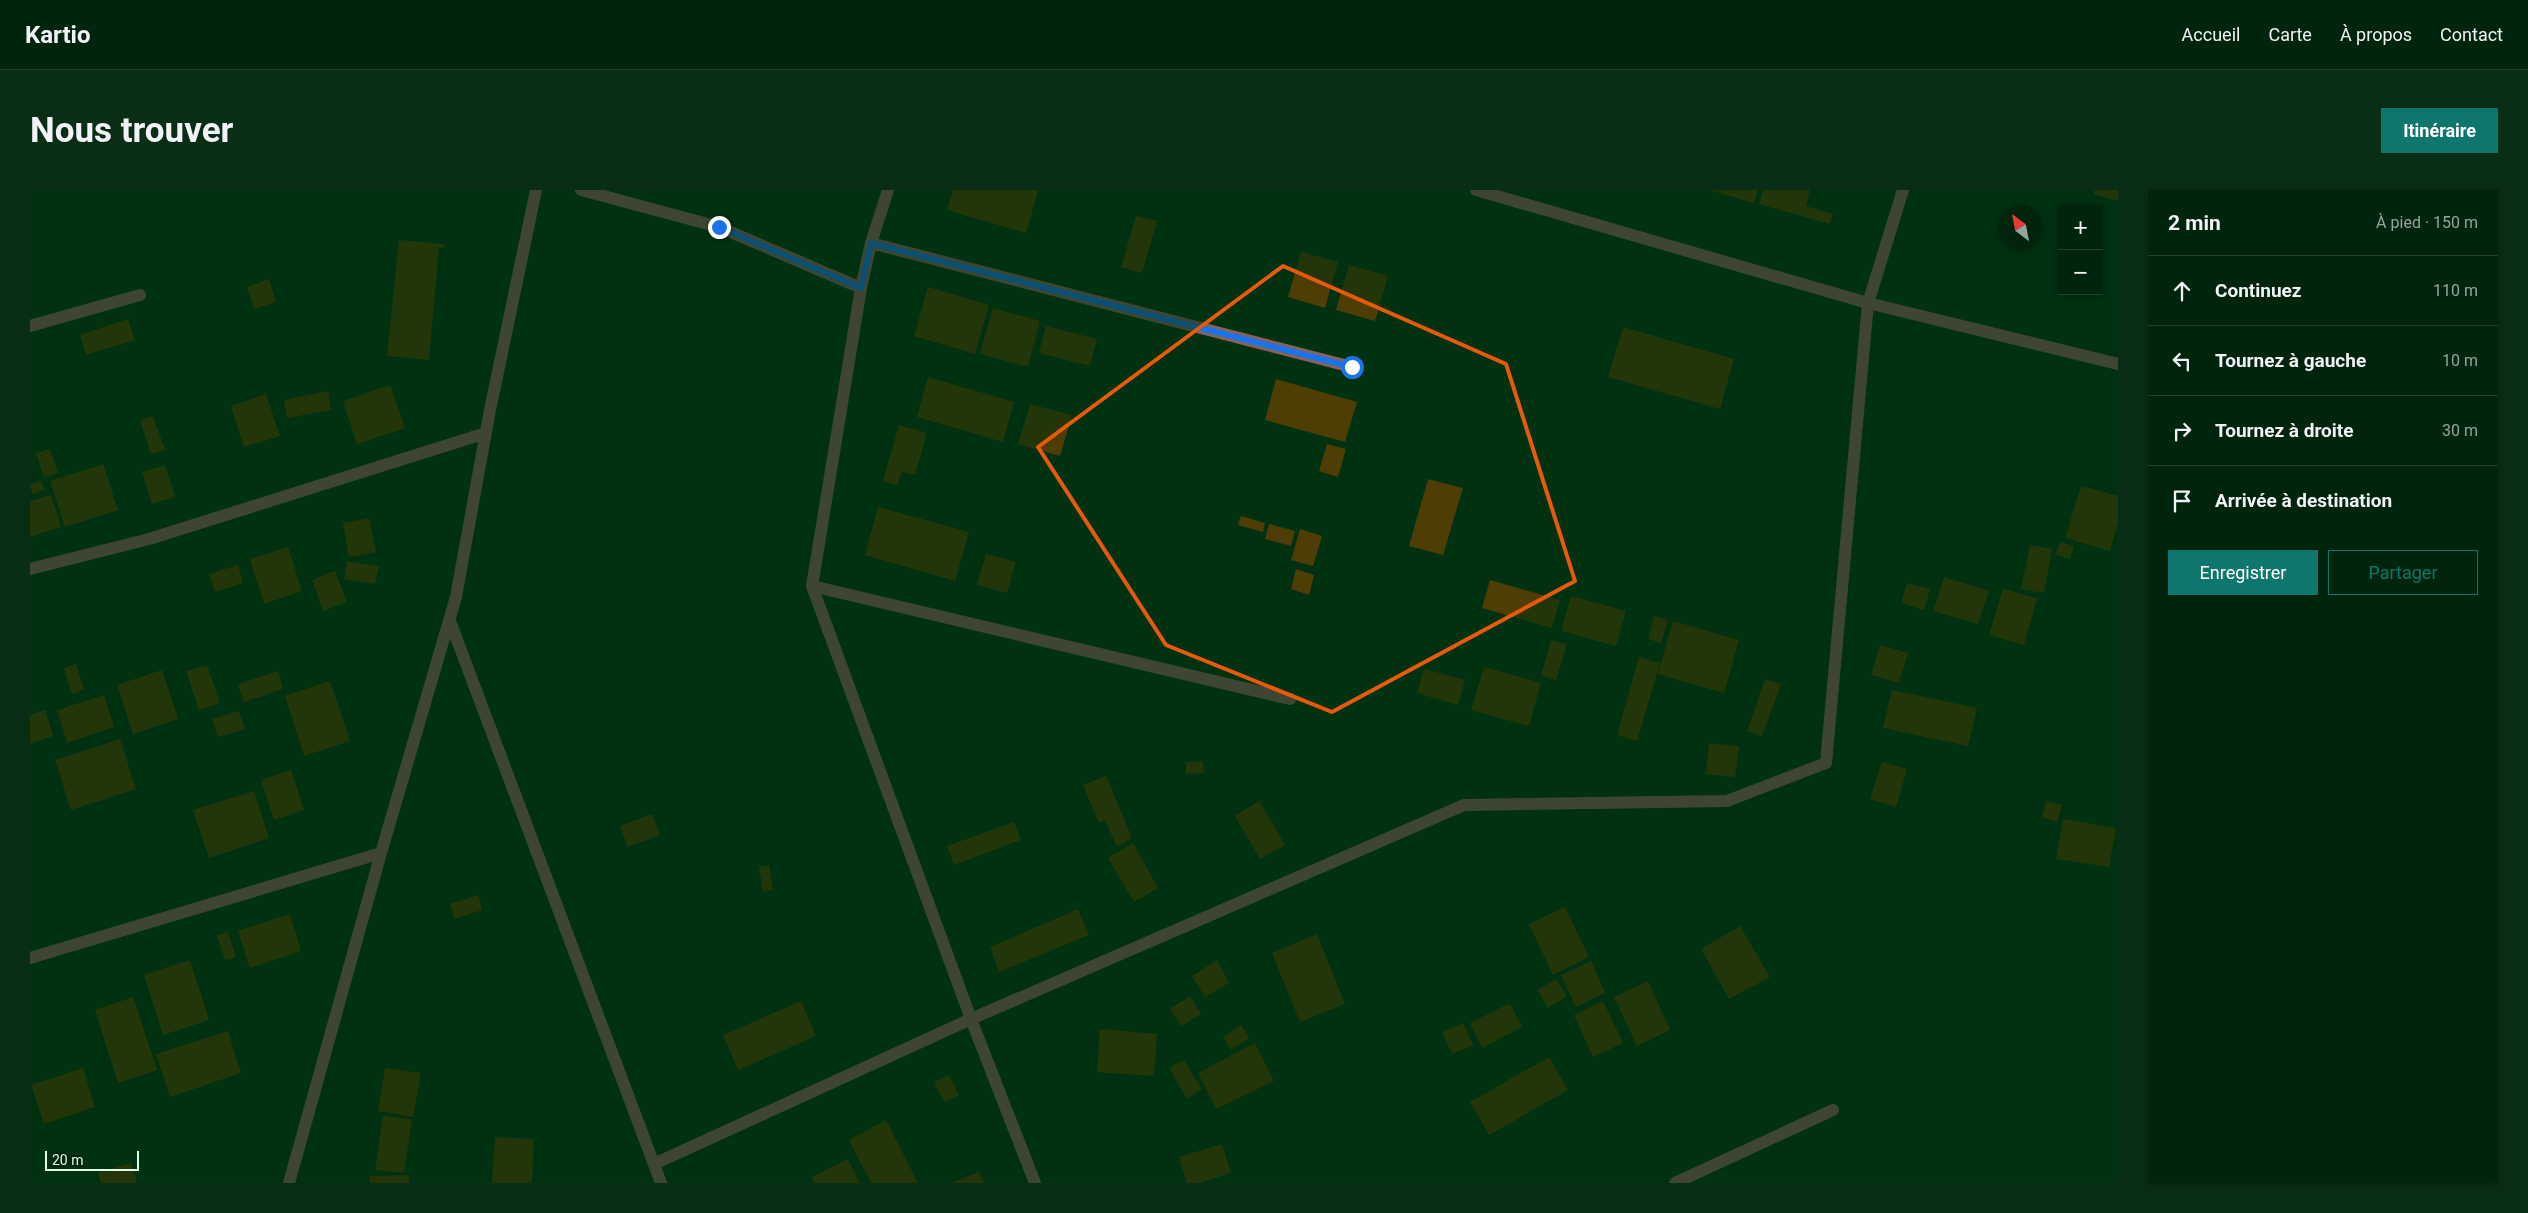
<!DOCTYPE html>
<html lang="fr">
<head>
<meta charset="utf-8">
<style>
	:root { --surface:#00250c; --page:#0a2d15; --text:#f1f3f6; --muted:#95a59d; --line:#22422d; --accent:#0f766e }
	body { margin:0; font-family:Roboto,sans-serif; background:var(--page); color:var(--text) }
	.controls { position:absolute; right:15px; top:15px; display:grid; overflow:hidden; border-radius:0px; box-shadow:0 2px 8px #0003 }
	.controls button { width:45px; height:45px; display:grid; place-items:center; padding:0; border:0; border-bottom:1px solid var(--line); background:var(--surface); color:var(--text); font:25px sans-serif }
	.compass { position:absolute; left:1968px; top:15px; width:45px; height:45px; border-radius:50%; background:var(--surface); box-shadow:0 2px 8px #0003; rotate:328deg }
	.scale { position:absolute; left:15px; bottom:12px; width:94px; box-sizing:border-box; padding-left:5px; border:2px solid #e0fae5; border-top:0; font-size:14px; line-height:18px; white-space:nowrap; color:#e0fae5; -webkit-text-stroke:4px #00250c; paint-order:stroke }
	.stop { position:absolute; width:15px; height:15px; margin:-11px; border:4px solid #1a73e8; border-radius:50%; background:#fff }
	.stop.end { background:#1a73e8; border-color:#fff; box-shadow:0 1px 5px #0008 }
	.list { margin:0; padding:0; list-style:none }
	h2 { display:flex; justify-content:space-between; align-items:center; height:65px; margin:0; padding:0 20px; font-size:21px }
	h2 small { font-size:16px; font-weight:400; color:var(--muted) }
	.list li { display:grid; grid-template-columns:32px 1fr auto; gap:15px; align-items:center; box-sizing:border-box; height:70px; padding:0 20px; border-top:1px solid var(--line) }
	.list b { display:block; font-size:19px; white-space:nowrap }
	.list em { font-size:16px; font-style:normal; color:var(--muted) }
	.actions { display:flex; gap:10px; padding:15px 20px }
	.actions a { flex:1; padding:11px 0; border:1px solid var(--accent); border-radius:0px; text-align:center; font-size:18px; color:var(--accent) }
	.actions .main { background:var(--accent); color:#fff }
	.icon { flex:none; width:28px; height:28px; fill:none; stroke:currentColor; stroke-width:2; stroke-linecap:round; stroke-linejoin:round }
	.map { position:relative; flex:none; width:2088px; height:993px; overflow:hidden; border-radius:0px }
	header { display:flex; align-items:center; gap:30px; box-sizing:border-box; height:70px; padding:0 25px; background:var(--surface); border-bottom:1px solid var(--line) }
	header strong { font-size:24px }
	nav { display:flex; gap:28px; margin-inline-start:auto; font-size:18px }
	.intro { display:flex; align-items:center; justify-content:space-between; box-sizing:border-box; height:120px; padding:0 30px }
	h1 { margin:0; font-size:35px }
	.button { padding:12px 22px; border-radius:0px; background:var(--accent); color:#fff; font-size:18px; font-weight:700 }
	main { display:flex; gap:30px; padding:0 30px }
	aside { flex:1; background:var(--surface); border-radius:0px; box-shadow:0 2px 8px #0003 }
	.map>svg:first-child { display:block }
	.building { fill:#4e3d04 }
	.lines { fill:none; stroke-linecap:round; stroke-linejoin:round }
	.minor { stroke:#896159; stroke-width:12 }
	.route { stroke:#1a73e8; stroke-width:6 }
	.marked { fill:none; stroke:#e8590c; stroke-width:4; stroke-linejoin:round }
</style>
</head>
<body>
<header>
<strong>Kartio</strong>
<nav><a>Accueil</a><a>Carte</a><a>À propos</a><a>Contact</a></nav>
</header>
<div class="intro"><h1>Nous trouver</h1><a class="button">Itinéraire</a></div>
<main>
<div class="map">
<svg width="2088" height="993" viewBox="0 0 2088 993">
	<rect width="100%" height="100%" fill="#003110"/>
	<path class="building" d="M923,0h83l2,1 -12,42 -79,-23z
		M1679,0h49l-4,13z
		M1733,0h47l-4,16 27,8 -4,10 -70,-20z
		M2065,0h23v11l-25,-7z
		M1106,26l21,5 -15,52 -21,-6z
		M369,50l46,4 -1,4 -5,-1 -10,113 -42,-4z
		M1271,62l37,10 -13,46 -37,-11z
		M1319,75l39,11 -13,45 -39,-11z
		M239,89l7,23 -22,7 -7,-22z
		M898,97l61,18 -14,49 -61,-18z
		M963,118l47,13 -12,46 -48,-13z
		M98,129l7,21 -49,15 -6,-20z
		M1016,136l51,13 -7,27 -51,-13z
		M1593,137l111,32 -14,50 -112,-32z
		M898,187l86,25 -11,40 -86,-25z
		M1246,189l81,23 -12,40 -80,-22z
		M360,195l15,43 -48,16 -14,-43z
		M298,201l3,19 -44,8 -3,-18z
		M236,204l14,42 -36,11 -13,-41z
		M1000,214l42,11 -12,41 -42,-12z
		M123,226l12,34 -14,4 -11,-34z
		M869,235l28,8 -12,42 -13,-3 -5,13 -14,-4z
		M1297,254l19,5 -8,28 -19,-6z
		M20,259l8,24 -14,4 -8,-24z
		M73,274l15,46 -53,17 -15,-46z
		M135,275l10,32 -23,7 -10,-32z
		M1398,289l35,9 -20,67 -34,-9z
		M11,291l4,9 -13,4 -2,-10z
		M2051,296l37,10v26l-8,29 -45,-13z
		M21,305l10,32 -31,10v-36z
		M848,317l91,25 -14,49 -90,-26z
		M1211,326l24,7 -2,9 -25,-7z
		M339,328l7,34 -27,5 -6,-34z
		M1239,334l26,7 -4,15 -26,-7z
		M1270,339l22,7 -9,30 -22,-6z
		M2030,352l14,4 -4,13 -14,-4z
		M2000,355l22,4 -8,44 -23,-4z
		M258,357l14,44 -38,13 -14,-45z
		M956,364l30,8 -9,31 -30,-8z
		M317,371l32,5 -4,18 -31,-5z
		M208,375l5,18 -28,9 -6,-18z
		M1266,379l18,6 -5,20 -18,-6z
		M305,381l12,31 -24,9 -11,-31z
		M1914,387l45,14 -11,33 -45,-13z
		M1460,390l70,20 -8,28 -70,-20z
		M1877,393l23,6 -6,21 -23,-7z
		M1973,399l34,9 -13,47 -35,-10z
		M1541,406l55,15 -10,35 -55,-15z
		M1624,426l14,4 -7,23 -13,-4z
		M1643,431l66,19 -15,53 -66,-19z
		M1521,450l16,4 -11,36 -15,-4z
		M1850,455l28,8 -9,30 -28,-8z
		M1609,467l21,6 -23,78 -20,-6z
		M46,474l8,26 -12,4 -8,-26z
		M177,475l13,38 -21,7 -13,-39z
		M1454,477l57,16 -12,43 -58,-16z
		M1394,479l41,11 -7,25 -41,-12z
		M132,480l16,49 -45,15 -16,-49z
		M248,481l5,18 -39,13 -6,-18z
		M1735,489l16,5 -19,52 -15,-5z
		M300,491l20,60 -46,15 -19,-60z
		M1862,500l85,18 -9,38 -85,-18z
		M74,505l10,32 -47,16 -10,-33z
		M15,520l8,26 -23,8v-29z
		M209,521l6,18 -27,8 -6,-18z
		M90,549l16,50 -65,21 -16,-50z
		M1679,553l30,3 -4,31 -29,-3z
		M1173,571l1,12 -18,1v-12z
		M1852,572l25,7 -11,38 -26,-8z
		M261,580l13,40 -30,10 -13,-40z
		M1076,586l26,62 -15,9 -12,-27 -6,3 -16,-38z
		M224,601l15,47 -60,20 -16,-48z
		M1229,611l26,44 -25,14 -25,-43z
		M2016,611l16,4 -5,17 -15,-5z
		M622,624l8,21 -32,12 -8,-21z
		M2033,629l53,9 -7,39 -53,-8z
		M984,632l7,18 -67,25 -7,-19z
		M1103,653l25,45 -24,14 -26,-44z
		M739,675l4,25 -10,2 -4,-25z
		M448,705l4,15 -28,9 -4,-15z
		M1535,717l24,50 -36,18 -24,-51z
		M1048,719l11,26 -90,37 -9,-25z
		M260,724l11,37 -51,17 -12,-37z
		M1710,736l30,51 -41,22 -28,-50z
		M198,742l8,25 -11,3 -8,-25z
		M1287,744l28,70 -45,18 -28,-69z
		M160,770l19,60 -46,15 -19,-60z
		M1187,770l12,23 -24,14 -13,-21z
		M1561,771l14,32 -29,14 -15,-32z
		M1526,789l11,17 -19,12 -11,-18z
		M1618,791l22,49 -33,16 -23,-49z
		M1160,806l11,18 -20,12 -11,-17z
		M103,807l24,73 -39,13 -23,-73z
		M771,811l15,35 -78,34 -15,-35z
		M1573,811l20,42 -30,14 -19,-42z
		M1480,813l12,24 -40,21 -12,-25z
		M1433,833l10,22 -21,9 -10,-22z
		M1211,835l8,13 -18,12 -8,-13z
		M1070,839l57,5 -3,42 -57,-4z
		M198,841l13,42 -71,24 -14,-43z
		M1225,853l19,38 -58,28 -18,-36z
		M1519,867l19,33 -79,45 -19,-33z
		M1154,870l18,29 -15,10 -18,-31z
		M53,878l12,39 -51,17 -13,-39z
		M355,878l36,5 -8,44 -35,-6z
		M919,885l10,20 -15,7 -10,-20z
		M353,926l29,3 -8,54 -29,-3z
		M856,930l32,63h-47l-22,-43z
		M465,947l39,2 -2,44h-40z
		M1192,954l9,29 -32,10h-12l-8,-26z
		M818,969l12,24h-46l-2,-6z
		M101,973l6,20h-36l-3,-10z
		M949,982l5,11h-33z
		M379,985v8h-39v-7z"/>
	<g class="lines">
		<path class="minor" d="M551,0l138,37 142,61
			M858,0l-17,53 -10,45 -49,298 159,433 64,164
			M1446,0l392,113 250,61
			M841,53l481,124
			M0,136l110,-31
			M0,379l119,-30 337,-106
			M782,396l478,113
			M420,431l211,562
			M0,768l351,-105
			M624,974l317,-145 493,-214 263,-4 99,-38 42,-460 35,-113
			M259,993l92,-330 75,-256 34,-187 46,-220
			M1645,993l158,-73"/>
	</g>
	<g class="lines">
		<path class="route" d="M689,37l142,61 10,-45 481,124"/>
	</g>
	<path d="M0 0H2088V993H0ZM1253,76l223,98 69,217 -243,131 -166,-67 -128,-198z" fill="#003110" fill-opacity=".55" fill-rule="evenodd"/>
	<path class="marked" d="M1253,76l223,98 69,217 -243,131 -166,-67 -128,-198z"/>
</svg>
<div class="controls">
<button>+</button>
<button>−</button>
</div>
<svg class="compass" viewBox="-18 -18 36 36"><path d="M0-13l5 13h-10z" fill="#e53935"/><path d="M0 13l5-13h-10z" fill="#95a59d"/></svg>
<div class="scale">20 m</div>
<div class="stop" style="left:1322px;top:177px"></div>
<div class="stop end" style="left:689px;top:37px"></div>
</div>
<aside>
<h2>2 min<small>À pied · 150 m</small></h2>
<ul class="list">
<li><svg class="icon" aria-label="ahead" viewBox="0 0 24 24"><path d="M12 20V5M6 11l6-6 6 6"/></svg><div><b>Continuez</b></div><em>110 m</em></li>
<li><svg class="icon" aria-label="left" viewBox="0 0 24 24"><path d="M17 20v-9H6M10 6l-5 5 5 5"/></svg><div><b>Tournez à gauche</b></div><em>10 m</em></li>
<li><svg class="icon" aria-label="right" viewBox="0 0 24 24"><path d="M7 20v-9h11M14 6l5 5-5 5"/></svg><div><b>Tournez à droite</b></div><em>30 m</em></li>
<li><svg class="icon" aria-label="arrive" viewBox="0 0 24 24"><path d="M6 21V4h12l-3 4 3 4H6"/></svg><div><b>Arrivée à destination</b></div></li>
</ul>
<div class="actions"><a class="main">Enregistrer</a><a>Partager</a></div>
</aside>
</main>
</body>
</html>
